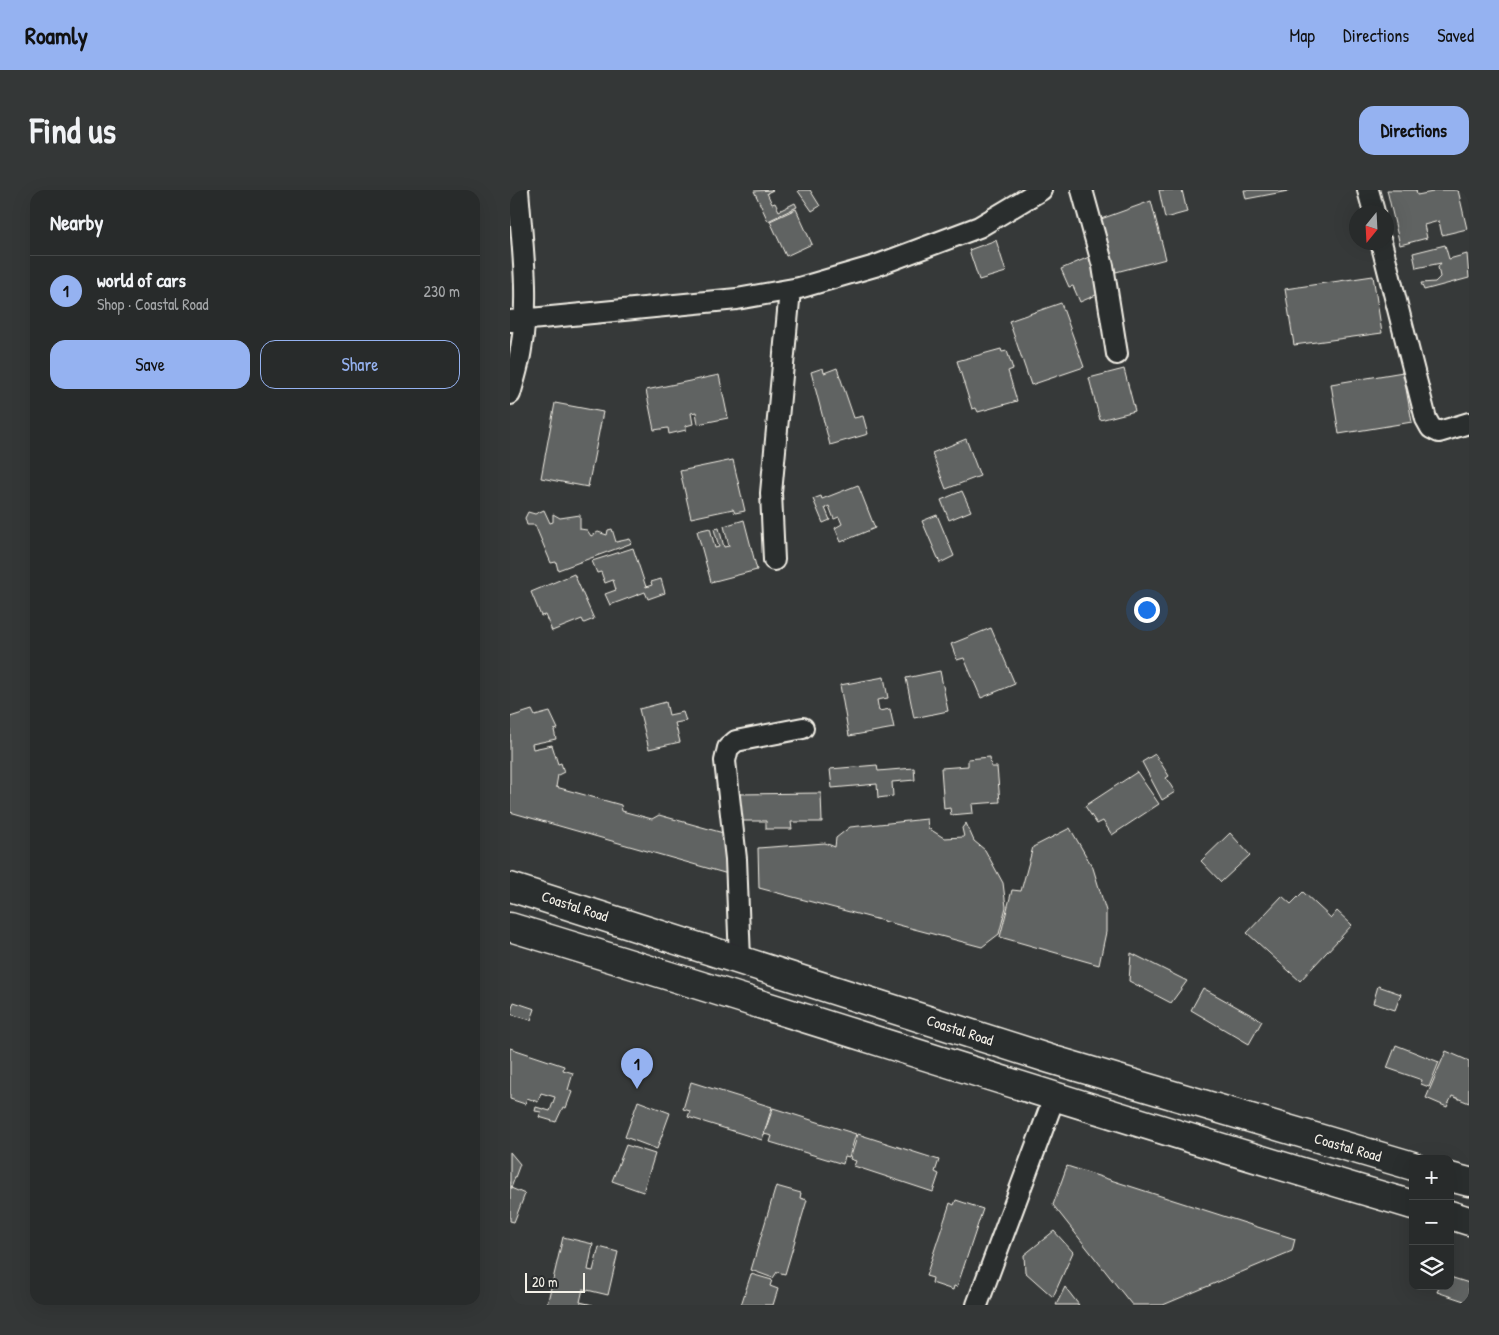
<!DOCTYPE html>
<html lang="en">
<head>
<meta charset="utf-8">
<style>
	:root { --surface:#282b2b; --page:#343737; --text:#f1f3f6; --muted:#a5a7a9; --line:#444747; --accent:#95b2f1 }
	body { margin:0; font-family:"Patrick Hand",sans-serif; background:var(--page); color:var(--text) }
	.controls { position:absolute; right:15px; bottom:15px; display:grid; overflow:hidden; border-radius:10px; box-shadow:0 5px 20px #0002 }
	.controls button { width:45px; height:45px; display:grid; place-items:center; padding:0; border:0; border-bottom:1px solid var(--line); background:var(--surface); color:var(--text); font:25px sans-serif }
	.compass { position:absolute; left:839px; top:15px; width:45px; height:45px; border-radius:50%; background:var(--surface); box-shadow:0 5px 20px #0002; rotate:198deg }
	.scale { position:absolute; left:15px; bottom:12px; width:60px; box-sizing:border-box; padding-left:5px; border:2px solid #f4f1e8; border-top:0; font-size:14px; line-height:18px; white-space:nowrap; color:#f4f1e8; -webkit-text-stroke:4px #2a2d2e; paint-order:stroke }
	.you { position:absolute; left:636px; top:419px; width:18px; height:18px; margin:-12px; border:4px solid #fff; border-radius:50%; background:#1a73e8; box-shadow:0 0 0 8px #1a73e833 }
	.badge { display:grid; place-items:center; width:32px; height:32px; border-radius:50%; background:var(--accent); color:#111; font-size:16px; font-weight:700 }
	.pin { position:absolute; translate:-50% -41px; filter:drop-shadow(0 1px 2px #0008) }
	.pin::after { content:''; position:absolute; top:26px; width:18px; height:15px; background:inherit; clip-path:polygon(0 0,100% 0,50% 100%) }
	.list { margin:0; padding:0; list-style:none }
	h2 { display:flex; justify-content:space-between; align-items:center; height:65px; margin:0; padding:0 20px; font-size:21px }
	h2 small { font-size:16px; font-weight:400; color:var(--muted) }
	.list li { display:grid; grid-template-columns:32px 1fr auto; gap:15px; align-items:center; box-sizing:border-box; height:70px; padding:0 20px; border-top:1px solid var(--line) }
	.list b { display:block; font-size:19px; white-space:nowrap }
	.list p { margin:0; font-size:16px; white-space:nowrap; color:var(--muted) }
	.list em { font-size:16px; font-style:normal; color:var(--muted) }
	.actions { display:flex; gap:10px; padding:15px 20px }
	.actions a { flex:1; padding:11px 0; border:1px solid var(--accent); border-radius:15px; text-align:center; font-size:18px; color:var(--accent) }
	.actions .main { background:var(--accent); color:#111 }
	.icon { flex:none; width:28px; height:28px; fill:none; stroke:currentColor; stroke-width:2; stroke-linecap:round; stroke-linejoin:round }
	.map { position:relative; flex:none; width:959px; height:1115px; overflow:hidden; border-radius:15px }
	header { display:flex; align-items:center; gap:30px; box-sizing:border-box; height:70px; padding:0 25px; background:var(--accent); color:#111 }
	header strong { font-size:24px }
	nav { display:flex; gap:28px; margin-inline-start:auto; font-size:18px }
	.intro { display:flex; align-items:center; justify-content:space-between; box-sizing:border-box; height:120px; padding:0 30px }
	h1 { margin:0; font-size:35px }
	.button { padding:12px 22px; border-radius:15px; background:var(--accent); color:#111; font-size:18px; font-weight:700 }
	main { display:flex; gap:30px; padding:0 30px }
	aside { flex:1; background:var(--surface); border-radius:15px; box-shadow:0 5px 20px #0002 }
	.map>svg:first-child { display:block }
	.building { fill:#616362; stroke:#f4f1e8 }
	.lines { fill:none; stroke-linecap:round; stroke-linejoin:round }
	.street-casing { stroke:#f4f1e8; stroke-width:24 }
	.highway-casing { stroke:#f4f1e8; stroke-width:31 }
	.street { stroke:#2a2d2e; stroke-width:20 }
	.highway { stroke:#2a2d2e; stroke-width:28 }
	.labels { text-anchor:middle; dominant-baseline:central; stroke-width:4.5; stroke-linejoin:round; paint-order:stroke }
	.street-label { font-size:15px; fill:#f4f1e8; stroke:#2a2d2e }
</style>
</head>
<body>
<header>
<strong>Roamly</strong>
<nav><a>Map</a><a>Directions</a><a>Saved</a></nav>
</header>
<div class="intro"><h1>Find us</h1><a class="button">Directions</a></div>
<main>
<aside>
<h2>Nearby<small></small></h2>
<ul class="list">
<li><span class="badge">1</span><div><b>world of cars</b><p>Shop · Coastal Road</p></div><em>230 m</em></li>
</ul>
<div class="actions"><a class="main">Save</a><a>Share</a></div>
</aside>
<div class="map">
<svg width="959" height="1115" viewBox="0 0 959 1115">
	<rect width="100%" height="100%" fill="#363939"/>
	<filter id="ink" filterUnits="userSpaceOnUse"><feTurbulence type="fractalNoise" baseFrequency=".02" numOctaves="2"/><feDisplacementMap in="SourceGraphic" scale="10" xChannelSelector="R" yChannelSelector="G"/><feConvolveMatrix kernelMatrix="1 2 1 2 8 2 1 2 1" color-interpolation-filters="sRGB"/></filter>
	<g filter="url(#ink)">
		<path class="building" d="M263,0l-6,3 5,11 3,-1 4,8 16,-8 2,4 -29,14 -14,-30z
			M291,0h9l10,16 -8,5 -14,-20z
			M649,0h23l5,22 -22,6z
			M734,0h44v1l-42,8z
			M877,0h29l1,5 16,-3 -1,-2h26l9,39 -25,6 -3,-14 -15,4 3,13 -27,7z
			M641,11l15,58 -50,13 -15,-53z
			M286,19l16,35 -26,12 -16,-35z
			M486,50l10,32 -27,8 -10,-30z
			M935,55l4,14 18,-5 2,24 -45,12 -3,-7 14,-1 5,-5 -2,-10 3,-4 -25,5 -3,-15z
			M579,67l14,35 -23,10 -7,-16 -4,1 -8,-18z
			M863,86l9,57 -88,12 -9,-56z
			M551,113l23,64 -53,18 -22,-64z
			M491,159l1,3 5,-1 6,18 -5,2 9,30 -39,11 -2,-4 -4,1 -15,-48z
			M313,178l1,5 13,-5 17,50 9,-2 5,18 -38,11 -19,-73z
			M614,179l11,42 -35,9 -11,-42z
			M893,182l9,50 -73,12 -8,-50z
			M209,185l9,43 -30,6 -2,-12 -5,1 2,11 -7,2v4l-17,4 -1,-6 -14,2 -8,-40z
			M45,213l48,9 -15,75 -47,-9z
			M456,249l14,37 -34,13 -14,-36z
			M223,270l12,51 -10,2 -2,-4 -42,9 -11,-47z
			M348,295l17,43 -34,14 -6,-14 7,-4 -3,-7 -5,2 -5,-13 -4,2 5,12 -7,3 -10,-24 8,-3 1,3z
			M452,301l9,20 -22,9 -8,-20z
			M34,320l6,13 3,-1v-8l7,4 20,-3v14l7,1 4,6 7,-4 9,3 1,-5 4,-1 4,13 14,-3 2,4 -74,27 -2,-8 -5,1 -16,-38h-8l-2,-7 3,-6 7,2z
			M427,325l17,41 -14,7 -18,-42z
			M234,330l13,50 -46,12 -14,-51 13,-3 5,20 4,-1 -5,-18 5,-1 5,19 5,-1 -5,-20z
			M123,358l13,39 6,-2 -1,-3 10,-3 4,14 -17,6 -3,-7 -35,13 -5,-11 11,-4 -3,-10 -8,3 -4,-11 -4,1 -5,-12z
			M64,384l20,45 -10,4 -2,-4 -30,12 -7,-16 -4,1 -10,-24z
			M481,438l24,56 -34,14 -17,-40 -7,2 -6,-16z
			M430,481l8,40 -34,7 -8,-40z
			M374,487l4,21 -11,2 2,11 11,-2 4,19 -45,8 -9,-51z
			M156,512l3,13 14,-3 3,9 -11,2 5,19 -31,7 -10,-40z
			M22,520l3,6 15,-4 8,17 -4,1 2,9 -24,5 1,5 19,-4 6,19 3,-1 3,9 -6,3 -2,12 65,18 1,6 30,8 7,-4 75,21 1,40 -225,-64v-95z
			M645,564l14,22 -3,2 9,14 -13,8 -20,-38z
			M480,567l1,10h6l3,35 -28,2 1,9 -22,2 -1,-7 -6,1 -3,-41 27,-2v-7z
			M367,575l1,6 36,-3 1,12 -23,2 1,14 -15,2 -1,-14 -45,4 -2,-19z
			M627,582l22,32 -47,31 -9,-14 -6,3 -12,-18z
			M311,603l1,29h-31l1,7h-26v-8h-28l-1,-27z
			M417,629l1,9 16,10 20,-1 -2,-9 4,-5 8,18 11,9 18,33 3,24 -7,27 -17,13 -223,-59 -1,-40 67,-5 10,4 1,-9 14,-11z
			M560,638l23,40 13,43v21l-7,33 -99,-28 12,-47 9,1 12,-44z
			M720,643l20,22 -29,27 -20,-21z
			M793,702l28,26 6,-7 15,14 -52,56 -53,-48 35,-37 9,8z
			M621,763l56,28 -16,22 -42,-22z
			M868,796l23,8 -6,16 -22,-7z
			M693,798l59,33 -13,23 -58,-34z
			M4,812l21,7 -4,11 -21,-6z
			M886,855l43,17 -10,25 -8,-3 1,-4 -35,-12z
			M0,858l54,18 -1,4 10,3 -5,17 4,2 -6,16 -3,-1 -7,15 -17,-5 2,-5 -6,-1 1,-4 14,4 5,-14 -14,-4 -3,9 -11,-4 -2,6 -15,-5z
			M936,861l23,10v42l-17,-7 -5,11 -21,-9z
			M181,892l81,25 -10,33 -74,-23 2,-6 -7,-2z
			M128,911l32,12 -13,36 -32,-12z
			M263,918l83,26 -7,23 -4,-1 -2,8 -73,-22 2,-6 -8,-2z
			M348,944l81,26 -4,12 4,2 -6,18 -79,-26 2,-5 -6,-2z
			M116,955l29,9 -12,38 -31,-11z
			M0,962l10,12 -9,24 14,6 -11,28 -4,-1z
			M557,976l228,73 -3,12 -129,54h-31l-79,-100z
			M266,996l25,7 -1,5 7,2 -22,74 -8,-2 -4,6 -22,-8z
			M446,1010l27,9 -26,78 -3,-1 -1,4 -21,-7 1,-5 -7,-2 24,-73 4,2z
			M544,1041l19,21 -20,45 -28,-25 -1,-17z
			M53,1047l30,7 -5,26 5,1 6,-24 19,5 -10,43 -25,-6 -3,13 13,3h-46z
			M241,1084l21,6 -2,6 8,3 -5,16h-32z
			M940,1087l19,6v22h-7l2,-4 -27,-9 2,-6h11z
			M555,1097l14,18h-23z"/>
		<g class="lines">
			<g class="street-casing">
				<path id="street" d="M572,0l21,76 14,88
					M858,0l6,22
					M871,52l45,177 5,9 8,4 30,-9
					M0,131l227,-22 62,-11 76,-22 104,-39 62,-37
					M0,204c4,-14 9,-30 11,-45 9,-51 1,-107 -3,-159
					M264,370l-3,-67 19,-203
					M230,769l-4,-100 -11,-98 3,-13 8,-7 67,-13
					M467,1115l77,-207"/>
			</g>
			<g class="highway-casing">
				<path id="highway" d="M0,697l540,172 363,107
					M0,737c301,91 600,190 903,278
					M940,987l19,5
					M940,1025l19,6"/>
			</g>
			<use href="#street" class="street"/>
			<use href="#highway" class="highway"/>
		</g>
	</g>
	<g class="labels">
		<g class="street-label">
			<text transform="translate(65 716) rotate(18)">Coastal Road</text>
			<text transform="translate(450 840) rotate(18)">Coastal Road</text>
			<text transform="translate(838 957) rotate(16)">Coastal Road</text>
		</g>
	</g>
</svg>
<div class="controls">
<button>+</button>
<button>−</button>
<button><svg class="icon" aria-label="layers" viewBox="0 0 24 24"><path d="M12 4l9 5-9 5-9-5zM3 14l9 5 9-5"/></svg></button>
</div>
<svg class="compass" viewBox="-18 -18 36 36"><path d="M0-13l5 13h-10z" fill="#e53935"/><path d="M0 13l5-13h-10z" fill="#a5a7a9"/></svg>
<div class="scale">20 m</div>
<div class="you"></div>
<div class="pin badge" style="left:127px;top:899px">1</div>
</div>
</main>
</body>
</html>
